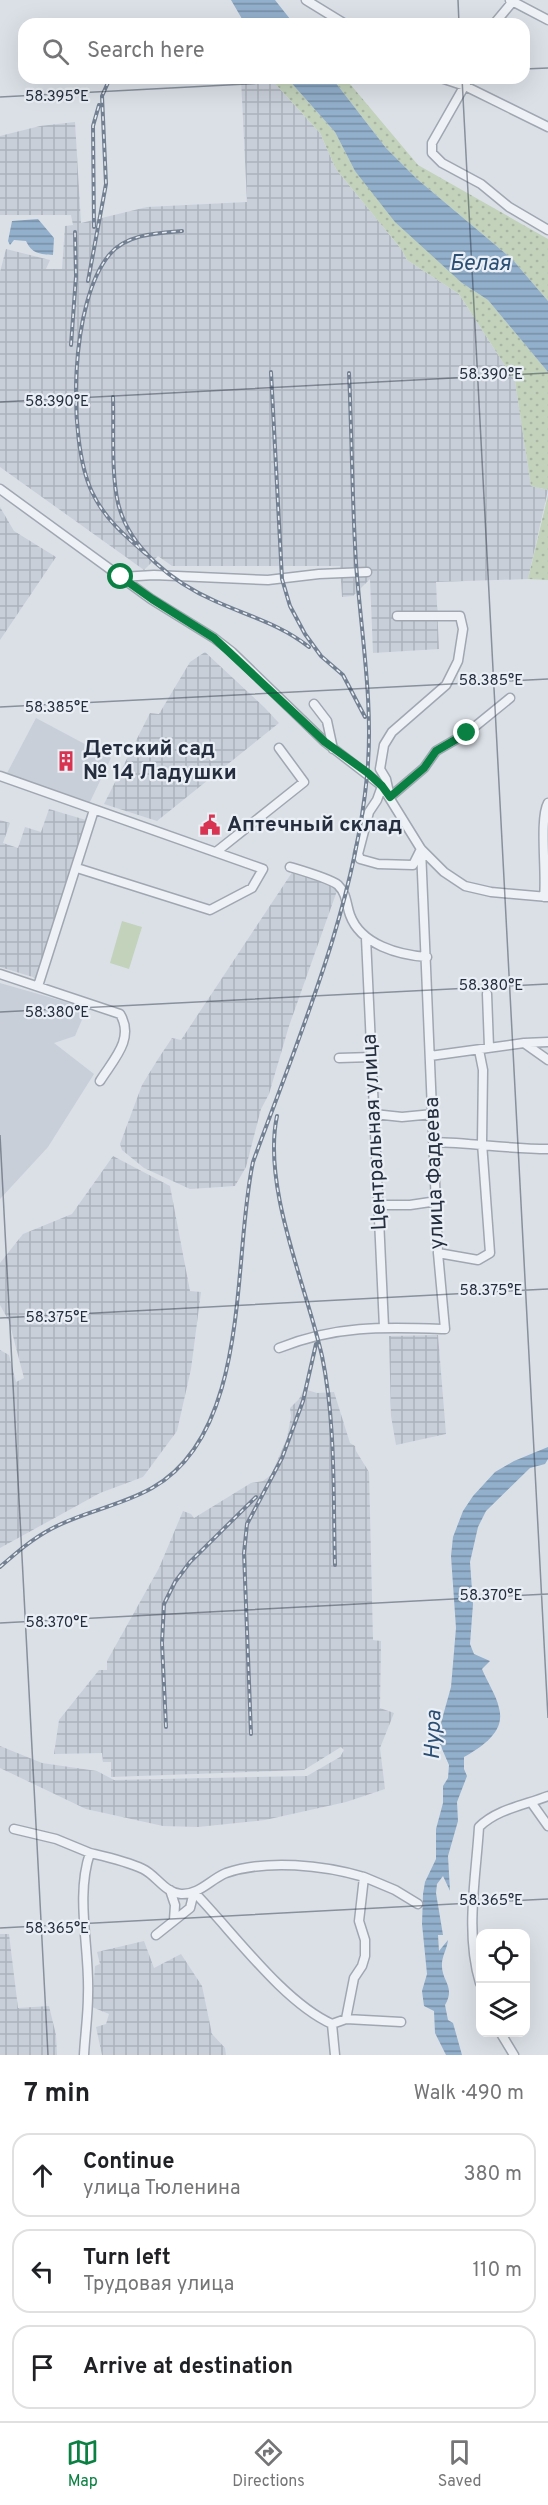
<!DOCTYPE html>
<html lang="en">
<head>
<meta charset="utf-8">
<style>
	:root { --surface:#fff; --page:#f6f6f6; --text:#202124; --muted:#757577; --line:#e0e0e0; --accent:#0b8043 }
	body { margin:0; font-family:Overpass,sans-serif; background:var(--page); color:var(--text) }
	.controls { position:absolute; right:18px; bottom:18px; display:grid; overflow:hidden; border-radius:12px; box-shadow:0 6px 24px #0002 }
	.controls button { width:54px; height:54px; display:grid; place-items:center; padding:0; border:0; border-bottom:2px solid var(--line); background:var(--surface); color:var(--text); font:30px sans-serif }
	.stop { position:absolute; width:18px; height:18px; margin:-14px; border:4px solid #0b8043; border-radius:50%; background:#fff }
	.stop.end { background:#0b8043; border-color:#fff; box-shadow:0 2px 6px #0008 }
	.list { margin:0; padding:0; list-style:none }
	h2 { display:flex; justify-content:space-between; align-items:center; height:78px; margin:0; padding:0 24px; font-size:26px }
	h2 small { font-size:20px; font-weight:400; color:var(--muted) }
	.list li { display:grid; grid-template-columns:39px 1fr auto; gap:18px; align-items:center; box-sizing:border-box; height:84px; margin:0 12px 12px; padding:0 12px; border:2px solid var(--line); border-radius:18px }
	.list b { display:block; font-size:22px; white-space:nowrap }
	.list p { margin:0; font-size:20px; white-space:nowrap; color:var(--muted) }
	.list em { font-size:20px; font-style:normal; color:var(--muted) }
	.icon { flex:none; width:33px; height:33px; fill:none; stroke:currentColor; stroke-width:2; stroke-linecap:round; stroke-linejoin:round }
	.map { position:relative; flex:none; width:548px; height:2055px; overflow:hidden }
	.search { position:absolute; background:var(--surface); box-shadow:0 6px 24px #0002; left:18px; right:18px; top:18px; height:66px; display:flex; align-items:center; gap:15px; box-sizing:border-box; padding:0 21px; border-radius:18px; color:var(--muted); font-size:22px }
	.sheet { height:366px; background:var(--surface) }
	nav { display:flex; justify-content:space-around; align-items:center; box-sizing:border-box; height:84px; border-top:2px solid var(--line); background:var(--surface); font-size:16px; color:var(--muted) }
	nav a { display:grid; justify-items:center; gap:3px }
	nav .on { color:var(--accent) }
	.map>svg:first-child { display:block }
	.built { fill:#c9cfd9 }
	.industrial { fill:url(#industrial-grid) }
	.grass { fill:url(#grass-dots) }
	.pitch { fill:#c2d2bb }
	.water { fill:url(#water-rules) }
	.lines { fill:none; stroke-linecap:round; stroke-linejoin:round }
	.minor-casing { stroke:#a0a7b1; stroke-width:11 }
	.minor { stroke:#eef1f5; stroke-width:8 }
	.rail-casing { stroke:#738092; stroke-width:4 }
	.rail { stroke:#eaeff5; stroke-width:1.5; stroke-dasharray:4.5; stroke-linecap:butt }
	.route { stroke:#0b8043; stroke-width:8 }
	.ticks { fill:none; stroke:#242e3e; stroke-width:1.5; stroke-opacity:0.45 }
	.labels { text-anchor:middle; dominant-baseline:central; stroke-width:4.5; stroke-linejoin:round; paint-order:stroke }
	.poi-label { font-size:21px; font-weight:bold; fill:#242e3e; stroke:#eaeff5; text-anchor:start }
	.street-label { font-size:21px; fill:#242e3e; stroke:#eaeff5 }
	.water-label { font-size:22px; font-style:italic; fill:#2b4e75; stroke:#eaeff5 }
	.ticks-label { font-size:15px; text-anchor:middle; fill:#242e3e; stroke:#eaeff5; stroke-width:4.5; stroke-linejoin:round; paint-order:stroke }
</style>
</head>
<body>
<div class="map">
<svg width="548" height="2055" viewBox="0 0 548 2055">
	<defs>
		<pattern id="industrial-grid" width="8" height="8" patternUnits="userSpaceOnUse" patternTransform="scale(1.5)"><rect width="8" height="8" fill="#c9cfd9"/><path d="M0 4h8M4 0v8" fill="none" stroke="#acb2bb"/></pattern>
		<pattern id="grass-dots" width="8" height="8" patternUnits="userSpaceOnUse" patternTransform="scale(1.5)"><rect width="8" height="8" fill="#c2d2bb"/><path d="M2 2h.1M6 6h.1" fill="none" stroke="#a7b5a2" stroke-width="1.8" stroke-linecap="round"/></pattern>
		<pattern id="water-rules" width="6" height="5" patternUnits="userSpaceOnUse" patternTransform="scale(1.5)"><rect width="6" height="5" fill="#92afcb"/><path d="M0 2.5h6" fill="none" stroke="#778fa6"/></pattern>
	</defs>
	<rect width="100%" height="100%" fill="#dbe0e7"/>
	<path class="built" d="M36,718l75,40 -22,46 -83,-29z
		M0,983l87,25 -12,28 -21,7 40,31 -46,73 -48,52z"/>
	<path class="industrial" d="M241,78h29l50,55 16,36 66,81 5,10 52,34 56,87 16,105 17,4 -20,89 -92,3 3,67 -66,4 -3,-74 -17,17 -11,1 -2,-31h-168l-14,-10 -14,14 -144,-103v-195l6,-23 44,11 -4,9h16l3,-43 8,-1 -2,-10h-71v-79l40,-10 35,-4 6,101 66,-16 100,-5z
		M0,507l14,24 42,26 -56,83z
		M205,652l59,55 15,16 -122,98 -53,-17 46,-91 9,1 31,-52z
		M49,809l37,11 -50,158 -36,-11v-147l10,3 -7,20 15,5 7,-21 16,5z
		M293,871l45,17 -49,138 -20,68 -8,15 -15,58 -11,19 -45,3 -46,-21 -22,-18 -2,-6 22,-59 16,-26 14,-21 9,2z
		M113,1156l57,30 20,105 11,1 -10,77 -14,62 -34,46 -43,16 -100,55v-198l9,5 7,27 8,-4 -15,-57 -9,-16v-42l23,-29 49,-20z
		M438,1335l8,99 -50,11 -5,-29 -2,-80z
		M304,1389l13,4 17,-1 16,51 5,3 1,5 13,21 4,168 8,1 -1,67 14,5 -14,35 5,41 -39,13 -81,18 -67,7 -35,-1 -77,-17 -86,-41v-22l42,17 55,8 17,9 193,-4 33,-19 4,-7 -3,-3 -37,23 -193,7v-15h-8l-1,-9 -48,1 5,-34 40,-50h8v-9l52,-93 24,-57 8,3 3,4 57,-35 12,-2 8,-6 16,-37 4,-22 -1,-8 9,-9z
		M0,1934h9l9,74 31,-2 7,29 1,20h-57z
		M144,1941l10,27 27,-14 21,32 10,48 13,14 1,7h-124l-6,-28 10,-3 3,-10 -17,-7 3,-41 5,-2 -3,-12z"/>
	<path class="grass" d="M270,78h17l48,54 20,39 107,112 26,17 60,72v118l-17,-4 -16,-105 -56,-87 -52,-34 -5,-10 -66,-81 -16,-36z
		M332,78h13l73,87 130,74v62l-36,-42 -95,-80 -31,-31z
		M548,495v85l-20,-1z"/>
	<path class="pitch" d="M122,921l20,6 -13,42 -19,-6z"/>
	<path class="water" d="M231,0h44l19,24h-49z
		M287,78h45l54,70 31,31 95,80 36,42v71l-60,-72 -26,-17 -67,-61 -40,-51 -20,-39z
		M38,219l16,19 -1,17c-13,-1 -21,-1 -27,-14l-12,-1 -4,5 -2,-4 4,-20z
		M548,1447v12l-3,5 -15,4 -44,43 -8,16 -8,35 3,42 -3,40 4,10 16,7 -8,8c5,13 14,25 17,39 7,24 -18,39 -35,49v12l3,7 -10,26 1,19 -10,35 2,35 -7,-15 -6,8 -1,9 7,42h-5l1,16 9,-11c-1,9 -6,16 -6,24 -1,17 14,22 3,41l3,15 5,3 9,32h-16l-11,-22 -1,-22 -10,-5 -2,-15 5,-17 -5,-50 1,-30 2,-12 11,-23v-30l7,-26v-17l5,-8 1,-13 -10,-23v-12l12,-43 5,-59 -5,-72 2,-19 10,-26 10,-15 22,-24 19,-11z"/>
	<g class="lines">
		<g class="minor-casing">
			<path id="minor" d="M306,0l39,24
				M510,0l38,20
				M494,24l20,-24
				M441,78l24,8 83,41
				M469,78l-37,65v10l10,10 39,21 28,23 39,23
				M0,489l151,110 63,39 18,14 93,90 57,44 39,63 23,23 21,14 26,6 57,5
				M121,577l33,-2 114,5 51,-6 48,-2
				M397,616h63l3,13 -5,32 -12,24 -54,47 -8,13 -4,24 6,10 4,18 34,-29 12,-17 31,-18 43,-35
				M314,704l13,17 6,28
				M0,776l263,93 -11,19 -42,22 -133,-42
				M382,786l-5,14 -8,12 -11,42 2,5 18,5 35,1 8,-16
				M216,852l88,-70 -25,-34
				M290,867c10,3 41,12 48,18 9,9 8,19 12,30 11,30 49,40 77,42
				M544,897c3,-22 -5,-78 4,-94
				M366,938l18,389
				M0,974l120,40c15,25 -7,46 -20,67
				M38,986l56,-176
				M487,994l2,53
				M524,1043l24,-1
				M430,1056l94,-13 24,17
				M339,1058l33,-1
				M374,1114l28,3 31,-3
				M434,1142c39,1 76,7 114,7
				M379,1205h31l27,-4
				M438,1253l40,7 12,-7 -8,-110 1,-73 -4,-20
				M279,1348c57,-23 105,-21 166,-19l-7,-76 -17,-404
				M531,1802l17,24
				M14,1829l42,10 34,14
				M364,1877l31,13 23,14
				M170,1890l5,15 -1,15
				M156,1935l34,-27 4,-16c39,40 89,110 138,132l14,-5 55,3
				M480,1983c-15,-49 -4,-106 -1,-156 18,-18 46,-22 69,-31
				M332,2024l3,31
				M500,2032l14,23
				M84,2055c1,-20 4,-40 4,-60 2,-46 -13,-98 2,-142 17,4 36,8 53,16 13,6 22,24 38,25 18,1 30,-15 45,-21 41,-14 97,-8 138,4l-5,44 6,19v16l-3,10 -8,12 -8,41"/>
		</g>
		<use href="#minor" class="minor"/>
		<g class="rail-casing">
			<path id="rail" d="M94,227l-1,-101 6,-21
				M88,281l18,-97 -4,-88 8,-18
				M71,345l5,-69 -1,-44
				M271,372l11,207 8,27 15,28 16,22 22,19 22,42
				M113,397c1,32 -2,76 5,106 11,46 56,80 97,98 33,15 65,23 94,46
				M146,554c-21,-18 -42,-36 -54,-62 -25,-53 -22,-192 18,-238 17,-20 48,-21 72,-23
				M277,1116c-15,71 29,169 45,240 14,67 11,142 13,209
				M0,1567c16,-14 32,-28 51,-38 31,-17 69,-23 101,-41 100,-56 80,-229 101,-326 46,-126 101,-252 114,-386 7,-71 -6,-142 -11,-213 -4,-63 -4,-127 -7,-190
				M166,1727l-4,-84 2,-39 11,-22 15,-20 66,-65
				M251,1734l-7,-181 3,-29 35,-66 21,-57 13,-57"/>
		</g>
		<use href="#rail" class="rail"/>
	</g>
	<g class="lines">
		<path class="route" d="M121,577l31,22 62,39 111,104 43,31 14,13 8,11 34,-29 12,-17 31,-18"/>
	</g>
	<path class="ticks" d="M458,0l1,24M524,69l24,-1M462,78l86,1640M0,97l359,-19M0,402l548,-29M0,707l548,-28M0,1012l548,-28M0,1135l48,920M0,1318l548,-29M0,1623l548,-29M0,1928l548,-29"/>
	<defs>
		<g id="building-bare" transform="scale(1.62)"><path d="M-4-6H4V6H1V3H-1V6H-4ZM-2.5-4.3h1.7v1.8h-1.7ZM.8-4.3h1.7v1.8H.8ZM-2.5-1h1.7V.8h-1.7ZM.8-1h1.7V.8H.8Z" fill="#d83451" stroke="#eaeff5" stroke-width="2.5" paint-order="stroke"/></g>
		<g id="civic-bare" transform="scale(1.62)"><path d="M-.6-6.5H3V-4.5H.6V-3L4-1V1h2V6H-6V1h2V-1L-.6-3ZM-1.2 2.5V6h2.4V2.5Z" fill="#d83451" stroke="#eaeff5" stroke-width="2.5" paint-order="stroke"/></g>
	</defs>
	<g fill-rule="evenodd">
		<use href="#building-bare" x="66" y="761"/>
		<use href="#civic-bare" x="210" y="825"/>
	</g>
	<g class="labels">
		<g class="poi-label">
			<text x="83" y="749">Детский сад<tspan x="83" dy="24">№ 14 Ладушки</tspan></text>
			<text x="227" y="825">Аптечный склад</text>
		</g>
		<g class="street-label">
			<text transform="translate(375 1132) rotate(-93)">Центральная улица</text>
			<text transform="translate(435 1173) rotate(-92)">улица Фадеева</text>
		</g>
		<g class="water-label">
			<text x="480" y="264">Белая</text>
			<text transform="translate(434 1735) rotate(-88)">Нура</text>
		</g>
	</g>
	<g class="ticks-label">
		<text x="57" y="101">58.395°E</text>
		<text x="491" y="379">58.390°E</text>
		<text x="57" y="406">58.390°E</text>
		<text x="491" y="685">58.385°E</text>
		<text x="57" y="712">58.385°E</text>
		<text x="491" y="990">58.380°E</text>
		<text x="57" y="1017">58.380°E</text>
		<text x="491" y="1295">58.375°E</text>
		<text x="57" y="1322">58.375°E</text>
		<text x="491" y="1600">58.370°E</text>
		<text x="57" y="1627">58.370°E</text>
		<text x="491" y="1905">58.365°E</text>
		<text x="57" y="1933">58.365°E</text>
	</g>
</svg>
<div class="controls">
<button><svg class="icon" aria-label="locate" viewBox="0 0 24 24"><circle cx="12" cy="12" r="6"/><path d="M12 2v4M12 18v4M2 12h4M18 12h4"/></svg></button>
<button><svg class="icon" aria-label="layers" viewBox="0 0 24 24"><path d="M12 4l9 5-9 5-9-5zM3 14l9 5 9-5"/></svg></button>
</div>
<div class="stop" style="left:121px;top:577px"></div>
<div class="stop end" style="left:467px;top:733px"></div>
<div class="search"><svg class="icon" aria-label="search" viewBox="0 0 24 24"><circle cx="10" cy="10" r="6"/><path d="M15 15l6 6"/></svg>Search here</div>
</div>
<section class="sheet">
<h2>7 min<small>Walk · 490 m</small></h2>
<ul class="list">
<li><svg class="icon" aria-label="ahead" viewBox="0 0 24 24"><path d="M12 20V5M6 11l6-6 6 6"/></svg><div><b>Continue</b><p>улица Тюленина</p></div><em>380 m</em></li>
<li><svg class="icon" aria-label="left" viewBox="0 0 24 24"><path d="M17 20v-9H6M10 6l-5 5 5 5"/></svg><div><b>Turn left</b><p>Трудовая улица</p></div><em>110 m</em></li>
<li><svg class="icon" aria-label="arrive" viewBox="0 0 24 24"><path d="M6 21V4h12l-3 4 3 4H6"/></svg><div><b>Arrive at destination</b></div></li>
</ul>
</section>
<nav>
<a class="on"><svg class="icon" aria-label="map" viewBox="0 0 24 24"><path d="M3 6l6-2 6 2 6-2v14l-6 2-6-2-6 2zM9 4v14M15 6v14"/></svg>Map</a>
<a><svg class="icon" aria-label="directions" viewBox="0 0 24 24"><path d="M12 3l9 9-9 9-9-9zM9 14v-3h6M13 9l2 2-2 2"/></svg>Directions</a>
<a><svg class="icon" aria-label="saved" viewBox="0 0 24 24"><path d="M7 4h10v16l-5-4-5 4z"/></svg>Saved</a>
</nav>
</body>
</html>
